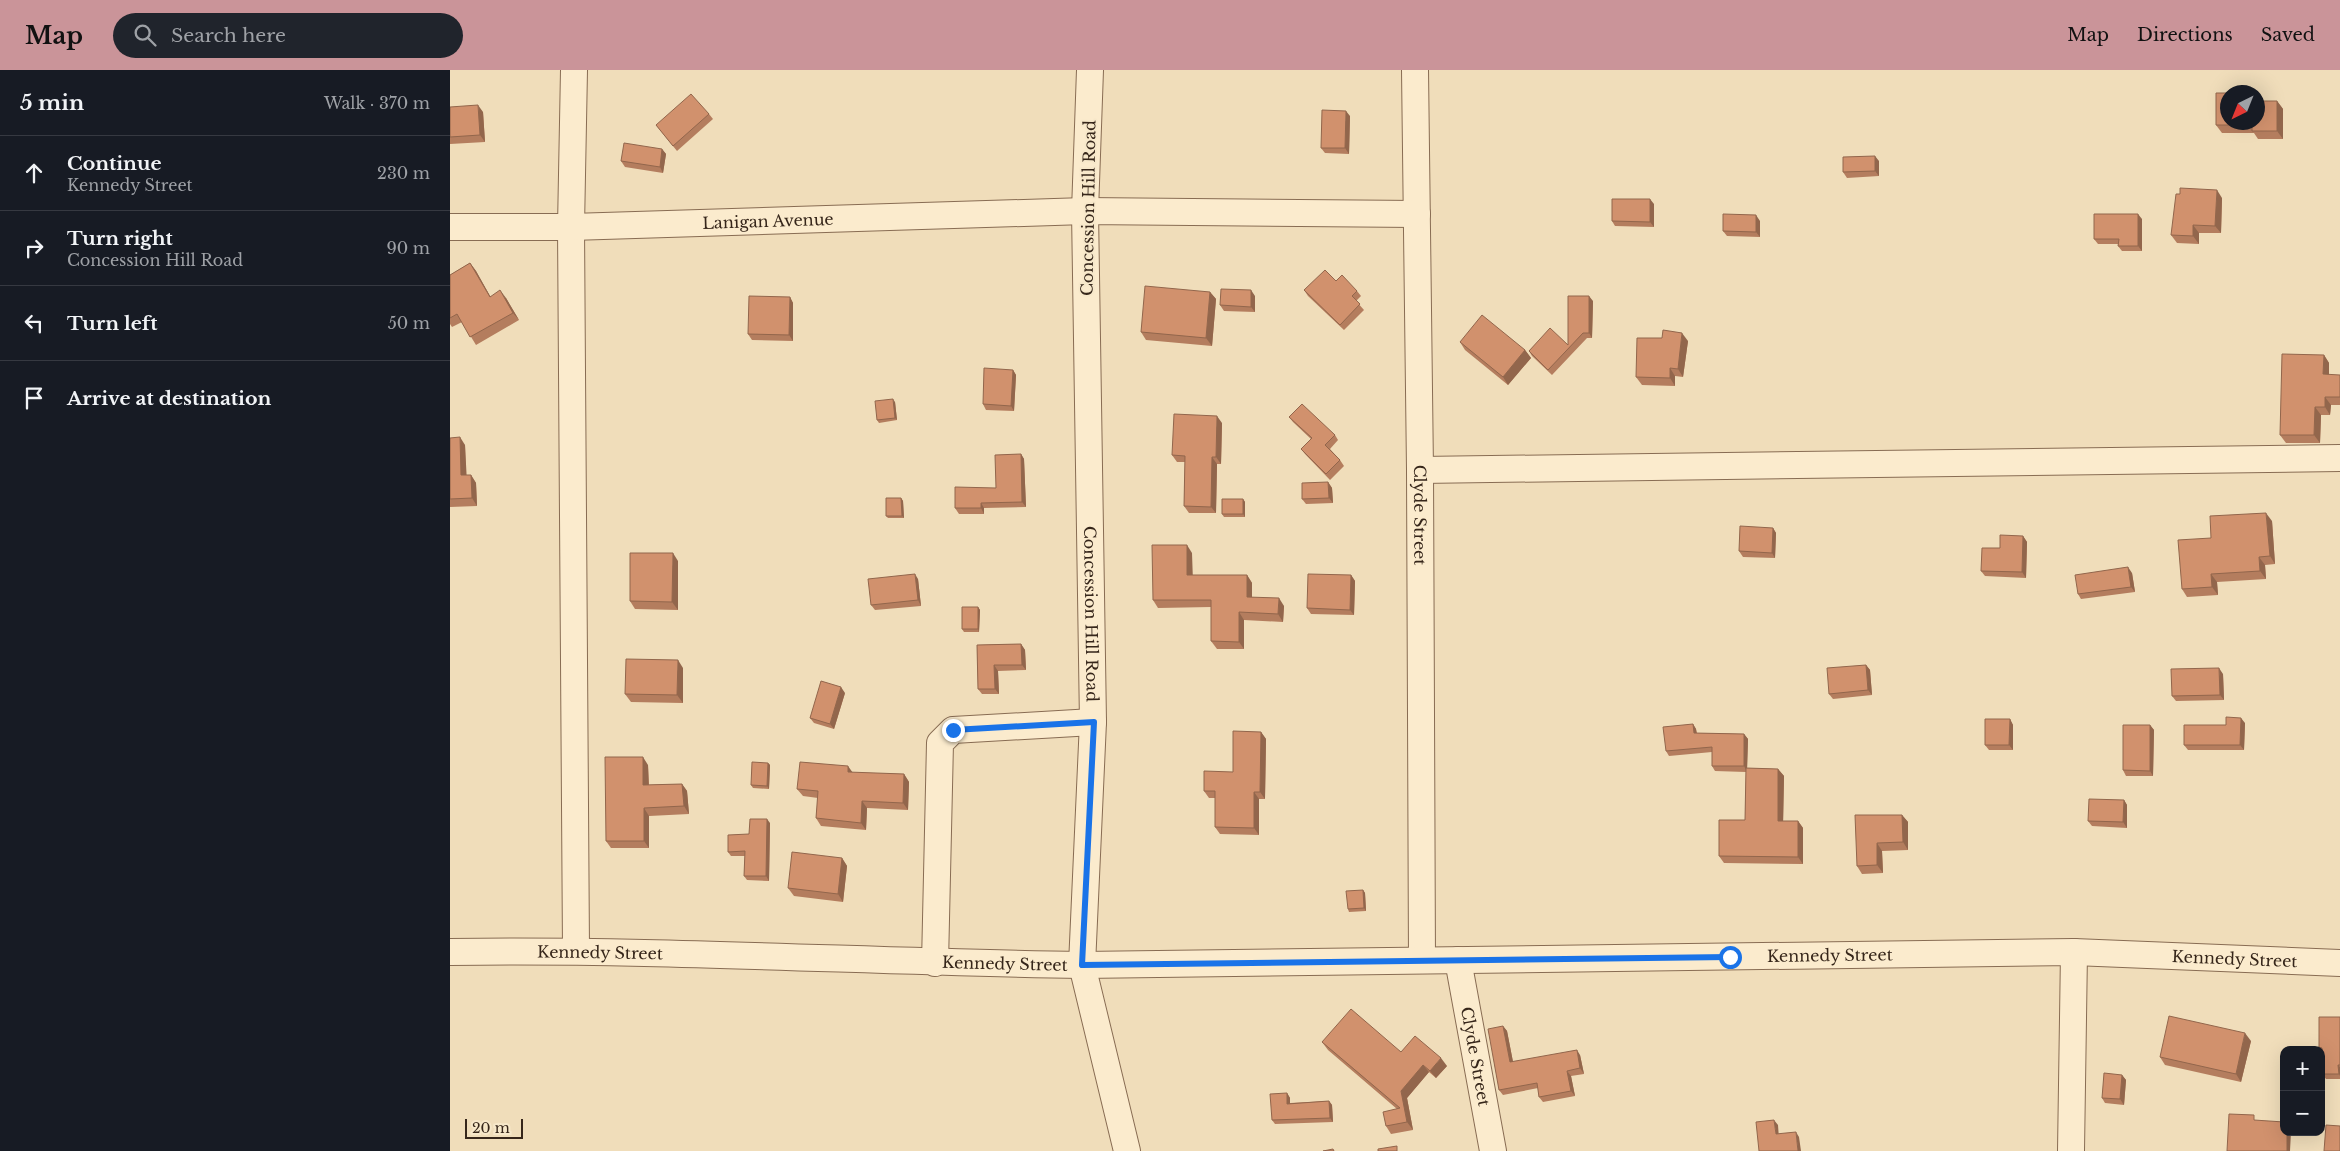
<!DOCTYPE html>
<html lang="en">
<head>
<meta charset="utf-8">
<style>
	:root { --surface:#171b24; --page:#20242c; --text:#f1f3f6; --muted:#9ea1a6; --line:#363941; --accent:#ca9499 }
	body { margin:0; font-family:"Libre Baskerville",serif; background:var(--page); color:var(--text) }
	.controls { position:absolute; right:15px; bottom:15px; display:grid; overflow:hidden; border-radius:10px; box-shadow:0 5px 20px #0002 }
	.controls button { width:45px; height:45px; display:grid; place-items:center; padding:0; border:0; border-bottom:1px solid var(--line); background:var(--surface); color:var(--text); font:25px sans-serif }
	.compass { position:absolute; left:1770px; top:15px; width:45px; height:45px; border-radius:50%; background:var(--surface); box-shadow:0 5px 20px #0002; rotate:223deg }
	.scale { position:absolute; left:15px; bottom:12px; width:58px; box-sizing:border-box; padding-left:5px; border:2px solid #36261a; border-top:0; font-size:14px; line-height:18px; white-space:nowrap; color:#36261a; -webkit-text-stroke:4px #f7e8ca; paint-order:stroke }
	.stop { position:absolute; width:15px; height:15px; margin:-11px; border:4px solid #1a73e8; border-radius:50%; background:#fff }
	.stop.end { background:#1a73e8; border-color:#fff; box-shadow:0 1px 5px #0008 }
	.list { margin:0; padding:0; list-style:none }
	h2 { display:flex; justify-content:space-between; align-items:center; height:65px; margin:0; padding:0 20px; font-size:21px }
	h2 small { font-size:16px; font-weight:400; color:var(--muted) }
	.list li { display:grid; grid-template-columns:32px 1fr auto; gap:15px; align-items:center; box-sizing:border-box; height:75px; padding:0 20px; border-top:1px solid var(--line) }
	.list b { display:block; font-size:19px; white-space:nowrap }
	.list p { margin:0; font-size:16px; white-space:nowrap; color:var(--muted) }
	.list em { font-size:16px; font-style:normal; color:var(--muted) }
	.icon { flex:none; width:28px; height:28px; fill:none; stroke:currentColor; stroke-width:2; stroke-linecap:round; stroke-linejoin:round }
	.map { position:relative; flex:none; width:1890px; height:1081px; overflow:hidden }
	header { display:flex; align-items:center; gap:30px; box-sizing:border-box; height:70px; padding:0 25px; background:var(--accent); color:#111 }
	header strong { font-size:24px }
	nav { display:flex; gap:28px; margin-inline-start:auto; font-size:18px }
	.search { width:350px; height:45px; background:var(--page); display:flex; align-items:center; gap:12px; box-sizing:border-box; padding:0 18px; border-radius:28px; color:var(--muted); font-size:19px }
	main { display:flex }
	aside { flex:1; background:var(--surface) }
	.map>svg:first-child { display:block }
	.lines { fill:none; stroke-linecap:round; stroke-linejoin:round }
	.minor-casing { stroke:#886c53; stroke-width:28 }
	.minor { stroke:#fbebcd; stroke-width:26 }
	.wall { fill:#b47d5e }
	.shaded-wall { fill:#92664c }
	.building { fill:#d1916d; stroke:#92664c }
	.route { stroke:#1a73e8; stroke-width:6 }
	.labels { text-anchor:middle; dominant-baseline:central; stroke-width:4; stroke-linejoin:round; paint-order:stroke }
	.street-label { font-size:16px; fill:#36261a; stroke:#f7e8ca }
</style>
</head>
<body>
<header>
<strong>Map</strong>
<div class="search"><svg class="icon" aria-label="search" viewBox="0 0 24 24"><circle cx="10" cy="10" r="6"/><path d="M15 15l6 6"/></svg>Search here</div>
<nav><a>Map</a><a>Directions</a><a>Saved</a></nav>
</header>
<main>
<aside>
<h2>5 min<small>Walk · 370 m</small></h2>
<ul class="list">
<li><svg class="icon" aria-label="ahead" viewBox="0 0 24 24"><path d="M12 20V5M6 11l6-6 6 6"/></svg><div><b>Continue</b><p>Kennedy Street</p></div><em>230 m</em></li>
<li><svg class="icon" aria-label="right" viewBox="0 0 24 24"><path d="M7 20v-9h11M14 6l5 5-5 5"/></svg><div><b>Turn right</b><p>Concession Hill Road</p></div><em>90 m</em></li>
<li><svg class="icon" aria-label="left" viewBox="0 0 24 24"><path d="M17 20v-9H6M10 6l-5 5 5 5"/></svg><div><b>Turn left</b></div><em>50 m</em></li>
<li><svg class="icon" aria-label="arrive" viewBox="0 0 24 24"><path d="M6 21V4h12l-3 4 3 4H6"/></svg><div><b>Arrive at destination</b></div></li>
</ul>
</aside>
<div class="map">
<svg width="1890" height="1081" viewBox="0 0 1890 1081">
	<rect width="100%" height="100%" fill="#f0ddba"/>
	<g class="lines">
		<g class="minor-casing">
			<g id="minor">
				<path d="M124,0l-3,157 5,723"/>
				<path id="s1" d="M640,0l-5,141 8,511 -11,243 45,186"/>
				<path id="s2" d="M965,0l5,400 2,490"/>
				<path id="s3" d="M0,157h121l514,-16 332,3"/>
				<path d="M970,400l920,-12"/>
				<path id="s4" d="M0,882c211,-3 421,10 632,13l992,-13 266,11"/>
				<path id="s5" d="M1008,890l35,191"/>
				<path d="M485,893l5,-220 13,-13 140,-8"/>
				<path d="M1621,1081l3,-199"/>
			</g>
		</g>
		<use href="#minor" class="minor"/>
	</g>
	<path class="wall" d="M1827,31l6,8v30h-25l-4,-6h-32l-6,-8 12,-3z
		M0,37l33,5 2,30 -35,2z
		M259,44l4,5 -36,32 -21,-26z
		M900,46l-1,38 -24,-1 -4,-5z
		M212,79l4,5 -3,19 -38,-6 -4,-6z
		M1429,91v15l-32,2 -4,-6z
		M1772,128l-1,35h-22v11l-22,-1 -6,-8z
		M1204,134v23l-39,-1 -3,-5z
		M1692,149v32h-20l-4,-5v-2h-20l-4,-5z
		M1310,151v16l-33,-1 -4,-5z
		M20,193l6,8 14,25 16,2 13,22 -43,25 -14,-23 -10,5 -2,-3v-49z
		M886,211l21,10 4,5 -5,5 8,9 -20,20 -36,-34 -4,-6z
		M760,222l6,7 -4,47 -66,-6 -5,-8z
		M805,226v16l-31,-1 -4,-6z
		M340,227l3,6v38l-41,-1 -4,-6z
		M1143,231l-1,37h-5l-35,37 -20,-19 -3,-5 39,-6z
		M1238,271l-5,36 -8,-1v10l-33,-1 -6,-8z
		M1010,272l65,8 6,8 -23,27 -43,-35z
		M1874,285l5,8v12h11v30h-9l-1,10h-9l-1,28h-34l-6,-8z
		M563,300l3,5 -2,36 -28,-1 -3,-6z
		M445,332l2,18 -18,3 -2,-3z
		M839,347l46,18 3,5 -8,9 10,11 4,6 -14,14 -25,-26 -4,-5 10,-10 -18,-17z
		M772,353l-1,41h-4l-1,49h-27l-5,-7 1,-44h-8l-5,-7z
		M0,368l15,7 1,30h5l5,8 1,23 -27,1z
		M571,384l3,5 2,48 -42,1v6h-25l-4,-6 41,-20z
		M878,412l4,6 1,15 -27,1 -4,-5z
		M451,428l2,3 1,17h-16l-2,-2z
		M793,429l2,3v15h-21l-2,-3z
		M1822,451l3,43 -10,1 1,14 -49,3 1,13 -31,2 -5,-8 29,-51z
		M1323,458l3,5 -1,25 -32,-1 -4,-6z
		M1573,466l4,6 -1,36 -41,-2 -4,-5 19,-23z
		M742,483v22h55l5,8v14l32,9 -1,16 -39,-2v29h-27l-6,-8v-34l-53,1 -5,-8z
		M228,491v49l-43,-1 -5,-8z
		M1682,503l3,19 -54,7 -3,-5z
		M901,505l4,6 -1,34 -43,-1 -4,-6z
		M468,509l3,27 -46,4 -4,-5z
		M528,537l2,3 -1,22h-15l-2,-3z
		M571,574l4,6 1,20 -28,1 1,23h-17l-4,-5 -1,-44z
		M1416,595l4,5 2,25 -39,4 -4,-5z
		M233,598v35l-52,-1 -6,-8z
		M1773,604l1,26 -48,1 -4,-5z
		M395,623l-11,36 -20,-6 -4,-5z
		M1560,649l3,6v25h-24l-4,-5z
		M1795,653l-1,27h-56l-4,-5 42,-20z
		M1243,654l3,5 1,4 47,1 4,5 -1,29 31,1 6,7 -1,45h15l5,7v36l-79,-1 -5,-7 26,-36 1,-48 -31,-1 -3,-5v-14l-43,4 -3,-5z
		M1700,655l4,5 -1,46h-27l-3,-6z
		M811,662l5,7 -1,60h-6v36l-39,-1 -5,-7v-29h-6l-5,-7 29,-19z
		M318,693l2,2 -1,24 -16,-1 -2,-3z
		M198,695l1,20 33,-1 5,7 2,23 -40,2v32h-38l-5,-7z
		M403,703l51,1 5,8 -1,28 -41,-2 -1,22 -45,-4 -5,-8 2,-20 -15,-2 -6,-7z
		M1674,730l3,5v23l-35,-2 -4,-5z
		M1452,745l6,7v28l-26,1 1,22 -21,1 -5,-8z
		M320,753l-1,58 -22,-1 -3,-4 1,-20h-14l-3,-4z
		M392,788l5,8 -4,36 -49,-6 -6,-8z
		M913,820l2,3 1,18 -17,1 -1,-3z
		M1890,947v62h-14l-4,-5v-22l-3,-5z
		M1053,956l4,5 6,31 67,-7 4,19 -13,2 4,20 -32,6 -4,-5 -1,-9 -35,7 -4,-5z
		M1801,971l-10,41 -76,-17 -5,-8z
		M872,972l79,10 46,14 -11,12 -7,-6 -22,26 6,32 -22,4 -5,-8 11,-17 -69,-59z
		M1672,1005l4,5 -2,25 -19,-2 -3,-5z
		M837,1023l3,5v5l39,-2 3,4 1,17 -58,2 -3,-4z"/>
	<path class="shaded-wall" d="M1827,31l6,8v30l-6,-8z
		M28,35l5,7 2,30 -5,-7z
		M896,41l4,5 -1,38 -4,-6z
		M212,79l4,5 -3,19 -3,-6z
		M1425,86l4,5v15l-4,-5z
		M1767,120l5,8 -1,35 -6,-7z
		M1200,129l4,5v23l-4,-5z
		M1688,144l4,5v32l-4,-5z
		M1306,145l4,6v16l-4,-5z
		M1743,155l6,8v11l-6,-8z
		M20,193l6,8 19,34 -5,-8z
		M50,220l6,8 13,22 -6,-7z
		M801,220l4,6v16l-4,-5z
		M760,222l6,7 -4,47 -6,-8z
		M1139,226l4,5 -1,37 -3,-5z
		M340,227l3,6v38l-4,-6z
		M1232,263l6,8 -5,36 -5,-8z
		M1075,280l6,8 -23,27 -5,-8z
		M1874,285l5,8v19l-6,-8z
		M1220,298l5,8v10l-5,-8z
		M563,300l3,5 -2,36 -3,-5z
		M1875,327l6,8 -1,10 -5,-8z
		M443,329l2,3 2,18 -2,-2z
		M1865,337l6,8 -1,28 -6,-8z
		M767,346l5,7 -1,41 -5,-7z
		M10,367l5,8 2,38 -6,-8z
		M571,384l3,5 2,48 -4,-5z
		M762,387l5,7 -1,49 -5,-6z
		M21,405l5,8 1,23 -5,-8z
		M878,412l4,6 1,15 -4,-5z
		M451,428l2,3 1,17 -2,-2z
		M793,429l2,3v15l-2,-3z
		M531,433l3,5v6l-3,-6z
		M1816,443l6,8 3,43 -5,-8z
		M1323,458l3,5 -1,25 -3,-5z
		M1573,466l4,6 -1,36 -4,-6z
		M737,475l5,8 1,29 -6,-7z
		M223,483l5,8v49l-6,-8z
		M1809,487l6,8 1,14 -6,-8z
		M1678,497l4,6 3,19 -4,-5z
		M465,504l3,5 3,27 -3,-6z
		M1761,504l6,8 1,13 -6,-8z
		M797,505l5,8v21l-5,-7z
		M901,505l4,6 -1,34 -4,-5z
		M829,528l5,8 -1,16 -5,-8z
		M528,537l2,3 -1,22 -1,-3z
		M789,542l5,8v29l-5,-7z
		M571,574l4,6 1,20 -4,-5z
		M228,590l5,8v35l-6,-8z
		M544,595l4,6 1,23 -4,-5z
		M1416,595l4,5 2,25 -4,-5z
		M1769,598l4,6 1,26 -4,-5z
		M391,617l4,6 -11,36 -4,-5z
		M1791,648l4,5 -1,27 -4,-5z
		M1560,649l3,6v25l-4,-5z
		M1243,654l3,5 1,9 -3,-5z
		M1700,655l4,5 -1,46 -3,-5z
		M811,662l5,7 -1,60 -5,-7z
		M1294,664l4,5 -1,33 -3,-6z
		M193,687l5,8 1,28 -6,-8z
		M318,693l2,2 -1,24 -2,-3z
		M398,696l5,7 -5,-1z
		M1328,699l6,7 -1,52 -5,-7z
		M454,704l5,8 -1,28 -5,-7z
		M232,714l5,7 2,23 -5,-8z
		M804,722l5,7v36l-5,-7z
		M1674,730l3,5v23l-4,-6z
		M412,731l5,7 -1,22 -5,-7z
		M194,738l5,8v32l-5,-7z
		M1452,745l6,7v28l-5,-8z
		M317,749l3,4 -1,58 -3,-5z
		M1348,751l5,7v36l-5,-7z
		M1427,773l5,8 1,22 -6,-8z
		M392,788l5,8 -4,36 -5,-8z
		M913,820l2,3 1,18 -2,-3z
		M1053,956l4,5 7,36 -4,-5z
		M1795,963l6,8 -10,41 -5,-8z
		M1127,980l3,5 4,19 -4,-6z
		M991,988l6,8 -11,12 -6,-7z
		M973,995l6,7 -22,26 6,32 -6,-8 -6,-31z
		M1888,995l2,2v9l-1,-2z
		M1117,1001l4,5 4,20 -4,-5z
		M1672,1005l4,5 -2,25 -4,-6z
		M837,1023l3,5v10l-3,-4z
		M879,1031l3,4 1,17 -3,-4z
		M1324,1050l4,5 1,14 -3,-5z
		M1346,1062l3,5 2,14h-3z
		M1837,1062h4l-1,19h-3z"/>
	<path class="building" d="M1766,23h12v29h30v-21h19v30h-25v-6h-36z
		M241,24l18,20 -36,32 -17,-21z
		M28,35l2,30 -30,2v-30z
		M872,40l24,1 -1,37h-24z
		M174,73l38,6 -2,18 -39,-6z
		M1425,86v15l-32,1v-15z
		M1730,118l37,2 -2,36 -22,-1v11l-22,-1 5,-41h4z
		M1162,129h38v23l-38,-1z
		M1273,144l33,1v17l-33,-1z
		M1644,144h44v32h-20l1,-7h-25z
		M20,193l20,34 10,-7 13,23 -43,24 -13,-23 -7,4v-43z
		M875,200l11,11 6,-6 15,16 -5,5 8,8 -20,21 -36,-35z
		M695,216l65,6 -4,46 -65,-6z
		M771,219l30,1v17l-31,-2z
		M299,226l41,1 -1,38 -41,-1z
		M1118,226h21v37h-6l-35,37 -19,-19 21,-23 18,17z
		M1032,245l43,35 -22,27 -43,-35z
		M1213,260l19,3 -4,36 -8,-1v10l-34,-1 1,-39h25z
		M1832,284l42,1 -1,19 17,1v22h-15v10h-10l-1,28h-34z
		M534,298l29,2 -2,36 -28,-2z
		M443,329l2,19 -18,2 -2,-19z
		M852,334l33,31 -10,10 15,15 -14,14 -25,-25 11,-11 -23,-21z
		M724,344l43,2 -1,41h-4l-1,50 -27,-1 1,-50 -13,-1z
		M10,367l1,38h10l1,23 -22,1v-61z
		M571,384l1,48 -41,1v5h-26v-21l41,1 -1,-33z
		M878,412l1,16 -27,1v-16z
		M436,428h15l1,18h-16z
		M772,429h21v15h-21z
		M1816,443l4,43 -11,1 1,14 -49,3 1,13 -30,2 -4,-49 33,-2 -1,-22z
		M1290,456l33,2 -1,25 -33,-2z
		M1550,465l23,1 -1,36 -41,-1 1,-23h18z
		M702,475h35v30h60v22l32,1 -1,16 -39,-2v30l-28,-1v-41h-58z
		M180,483h43l-1,49 -42,-1z
		M1678,497l3,20 -53,7 -3,-19z
		M465,504l3,26 -47,5 -3,-26z
		M858,504l43,1 -1,35 -43,-2z
		M512,537h16v22h-16z
		M571,574l1,21h-28l1,24h-17l-1,-44z
		M176,589l52,1 -1,35 -52,-1z
		M1416,595l2,25 -39,4 -2,-26z
		M1769,598l1,27 -48,1 -1,-27z
		M371,611l20,6 -11,37 -20,-6z
		M1776,647l15,1 -1,27h-56v-20h42z
		M1535,649h25l-1,26h-24z
		M1243,654l1,9 50,1v32h-32v-19l-46,4 -3,-24z
		M1673,655h27v46l-27,-1z
		M783,661l28,1 -1,60h-6v36l-39,-1v-36h-11v-20l29,1z
		M155,687h38v28l39,-1 2,22 -40,2v33h-38z
		M302,692l16,1 -1,23 -16,-1z
		M350,692l48,4v6l56,2 -1,29 -41,-2 -1,22 -45,-5 2,-27 -21,-2z
		M1296,698l32,1v52h20v36l-79,-1v-36h26z
		M1639,729l35,1 -1,22 -35,-1z
		M1405,745h47l1,27 -26,1v22l-20,1z
		M300,749h17l-1,57h-22l1,-25 -17,1v-17l21,-1z
		M342,782l50,6 -4,36 -50,-6z
		M913,820l1,18 -16,1 -2,-18z
		M901,939l50,43 14,-16 26,22 -11,13 -7,-6 -22,26 6,31 -21,4 -3,-14 17,-4 -78,-66z
		M1719,946l76,17 -9,41 -76,-17z
		M1869,947h21v48h-2l1,9h-17v-26l-3,-1z
		M1053,956l7,36 67,-12 3,18 -13,3 4,20 -32,6 -2,-14 -38,7 -11,-61z
		M1654,1003l18,2 -2,24 -18,-1z
		M837,1023v11l42,-3 1,17 -58,2 -2,-26z
		M1779,1044l25,1v5l30,2v10h3v19h-60z
		M1324,1050l2,14 20,-2 2,19h-39l-3,-29z
		M1876,1055l14,1v25h-16z
		M947,1076v5h-19v-2z
		M883,1079l1,2h-11z"/>
	<g class="lines">
		<path class="route" d="M503,660l141,-8 -12,243 648,-8"/>
	</g>
	<g class="labels">
		<g class="street-label">
			<text transform="translate(638 138) rotate(-89)">Concession Hill Road</text>
			<text stroke="none"><textPath href="#s3" startOffset="318">Lanigan Avenue</textPath></text>
			<text stroke="none"><textPath href="#s2" startOffset="445">Clyde Street</textPath></text>
			<text stroke="none"><textPath href="#s1" startOffset="544">Concession Hill Road</textPath></text>
			<text stroke="none"><textPath href="#s4" startOffset="150">Kennedy Street</textPath></text>
			<text stroke="none"><textPath href="#s4" startOffset="1380">Kennedy Street</textPath></text>
			<text stroke="none"><textPath href="#s4" startOffset="1785">Kennedy Street</textPath></text>
			<text stroke="none"><textPath href="#s4" startOffset="555">Kennedy Street</textPath></text>
			<text stroke="none"><textPath href="#s5" startOffset="98">Clyde Street</textPath></text>
		</g>
	</g>
</svg>
<div class="controls">
<button>+</button>
<button>−</button>
</div>
<svg class="compass" viewBox="-18 -18 36 36"><path d="M0-13l5 13h-10z" fill="#e53935"/><path d="M0 13l5-13h-10z" fill="#9ea1a6"/></svg>
<div class="scale">20 m</div>
<div class="stop" style="left:1280px;top:887px"></div>
<div class="stop end" style="left:503px;top:660px"></div>
</div>
</main>
</body>
</html>
